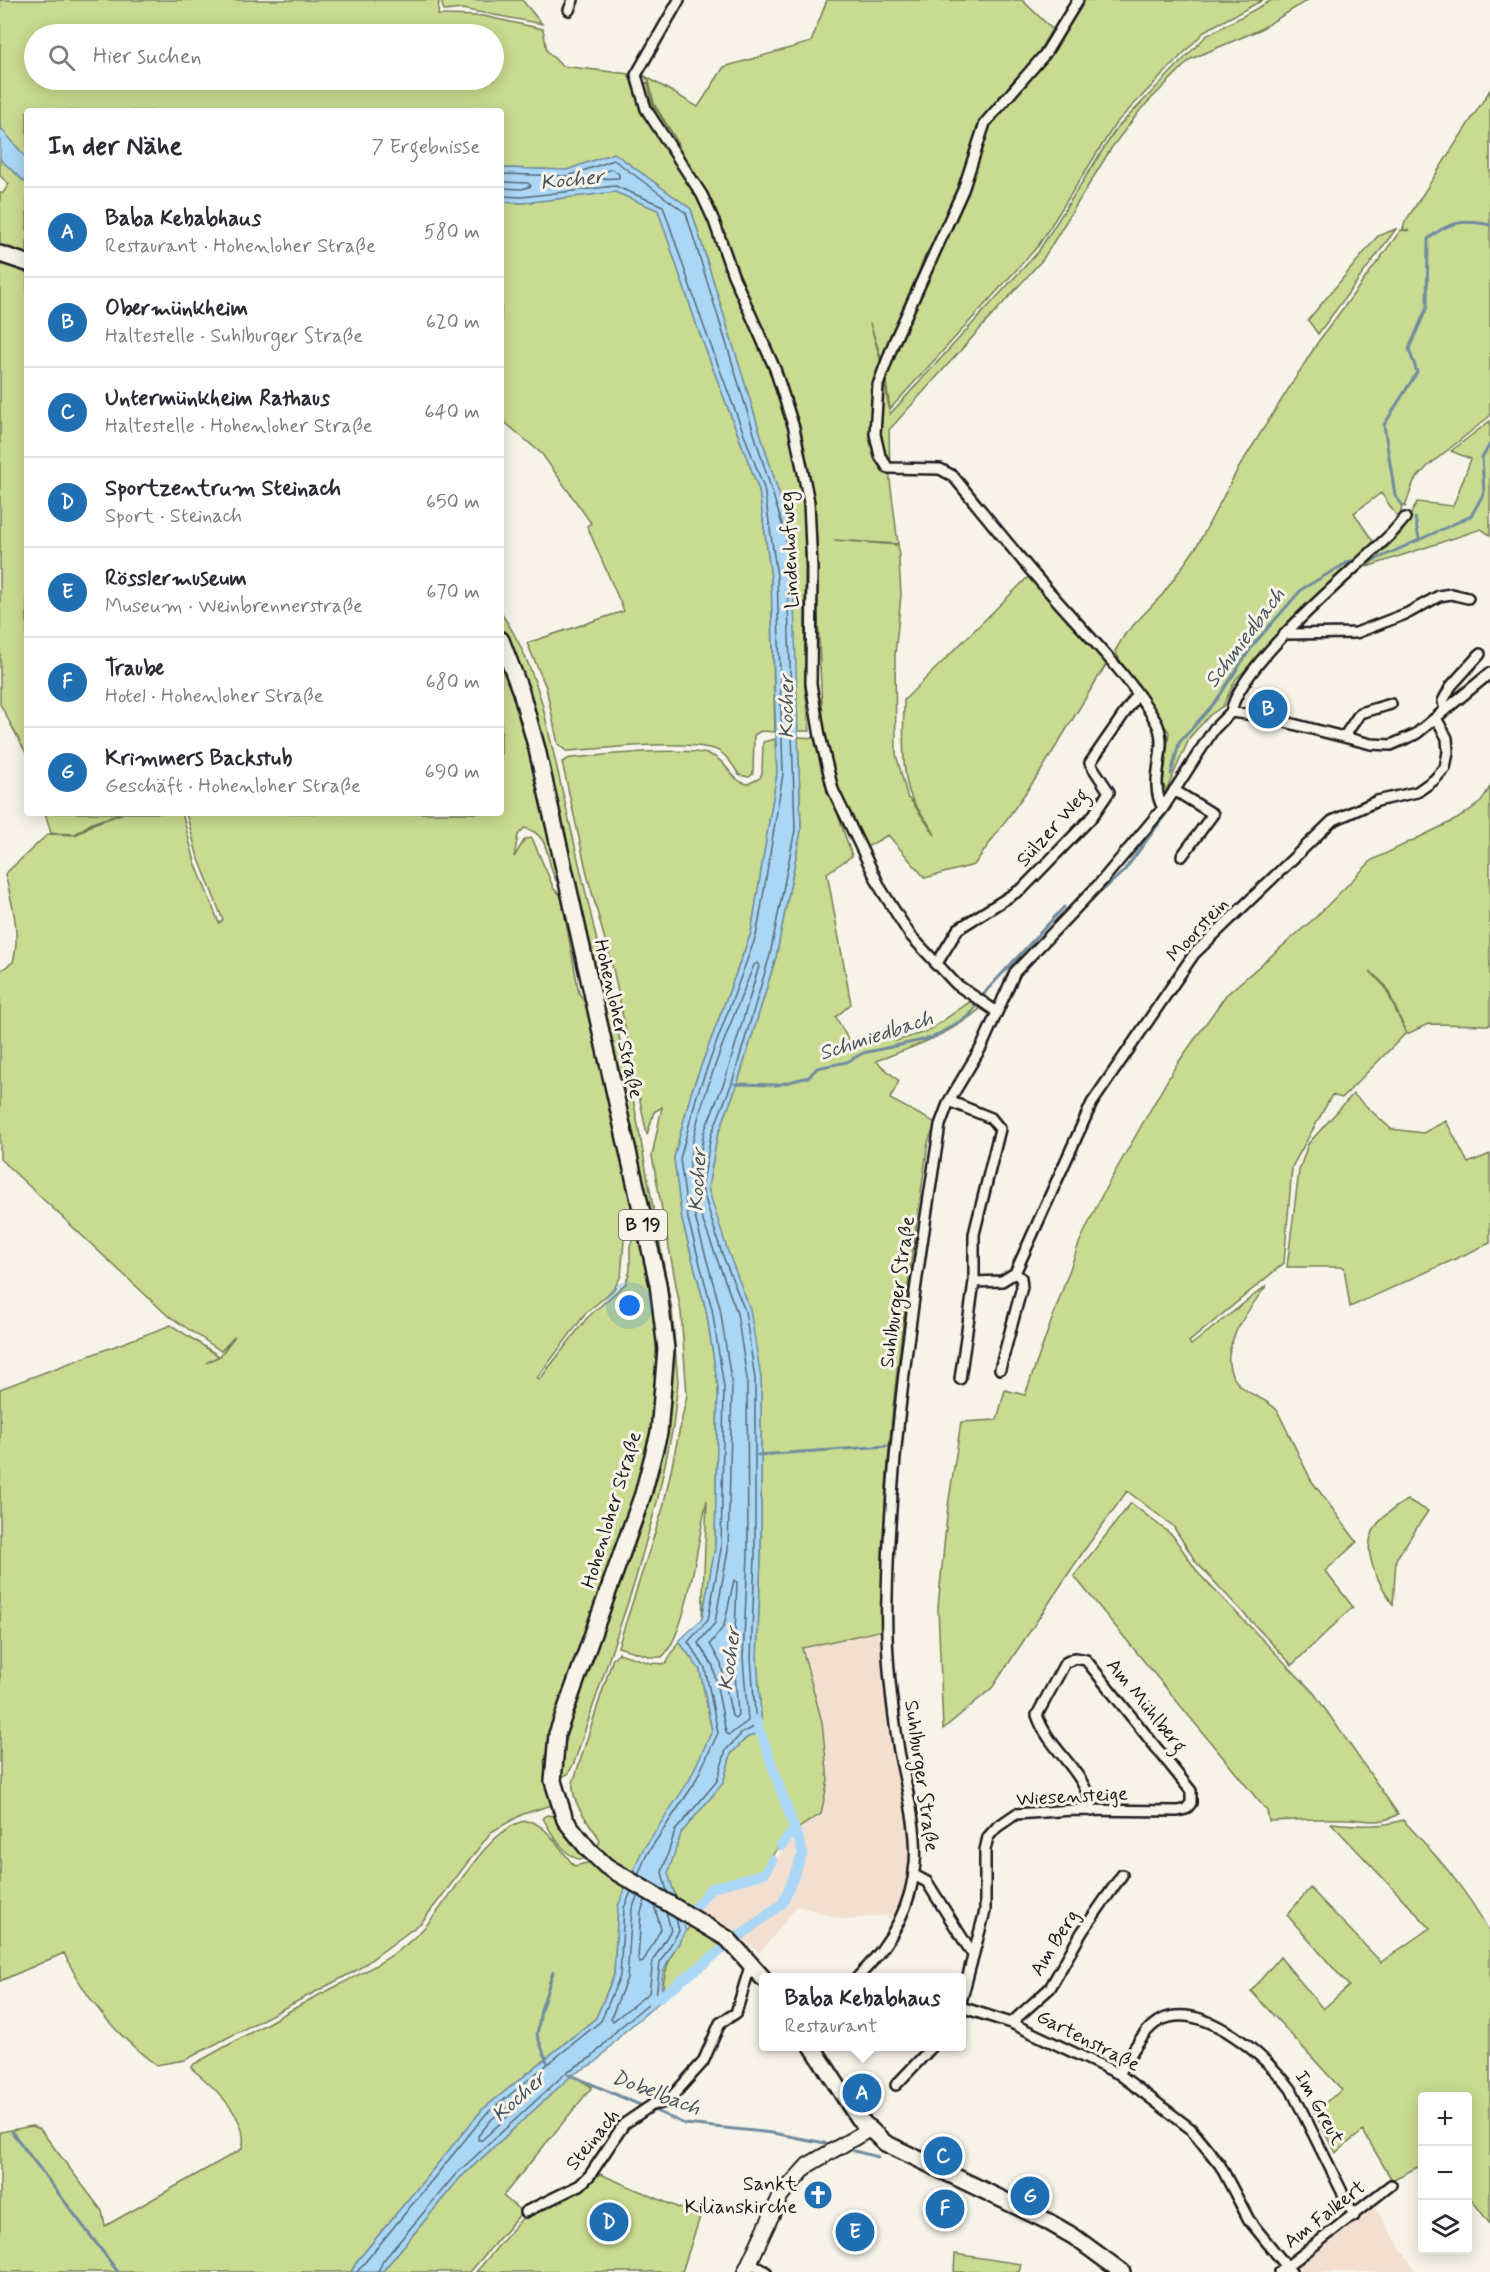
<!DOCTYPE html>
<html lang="de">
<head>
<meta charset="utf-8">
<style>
	:root { --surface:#fff; --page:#f2f2f3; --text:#2b2b33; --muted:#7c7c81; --line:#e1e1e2; --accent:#1f6fb2 }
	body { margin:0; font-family:Mynerve,sans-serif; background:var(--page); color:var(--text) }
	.controls { position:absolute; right:18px; bottom:18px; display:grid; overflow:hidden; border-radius:6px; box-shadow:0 3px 15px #0003 }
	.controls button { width:54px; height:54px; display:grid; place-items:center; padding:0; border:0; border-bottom:2px solid var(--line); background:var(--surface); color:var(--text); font:30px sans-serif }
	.you { position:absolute; left:630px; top:1306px; width:21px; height:21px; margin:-15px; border:4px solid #fff; border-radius:50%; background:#1a73e8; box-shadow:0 0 0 9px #1a73e833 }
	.badge { display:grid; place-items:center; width:39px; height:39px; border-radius:50%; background:var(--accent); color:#fff; font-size:20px; font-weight:700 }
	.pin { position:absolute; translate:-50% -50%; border:3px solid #fff; box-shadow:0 2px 6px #0006 }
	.popup { position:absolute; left:759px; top:1973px; width:207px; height:78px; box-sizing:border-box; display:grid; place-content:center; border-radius:6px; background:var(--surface); filter:drop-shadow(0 2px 4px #0005); font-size:20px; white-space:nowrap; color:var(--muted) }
	.popup b { font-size:22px; color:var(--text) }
	.popup::after { content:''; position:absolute; left:50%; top:100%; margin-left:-12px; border:12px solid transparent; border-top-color:var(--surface) }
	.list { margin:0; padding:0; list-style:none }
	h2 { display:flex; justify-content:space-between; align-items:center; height:78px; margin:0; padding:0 24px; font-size:26px }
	h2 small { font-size:20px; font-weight:400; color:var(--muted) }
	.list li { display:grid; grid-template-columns:39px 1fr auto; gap:18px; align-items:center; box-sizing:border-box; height:90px; padding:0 24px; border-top:2px solid var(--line) }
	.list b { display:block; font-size:22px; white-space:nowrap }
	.list p { margin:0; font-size:20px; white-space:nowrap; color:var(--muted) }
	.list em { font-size:20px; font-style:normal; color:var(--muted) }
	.icon { flex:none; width:33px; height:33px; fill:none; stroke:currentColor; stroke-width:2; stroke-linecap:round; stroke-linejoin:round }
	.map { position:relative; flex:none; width:1490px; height:2272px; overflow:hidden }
	.search { position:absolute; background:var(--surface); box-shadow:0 3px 15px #0003; left:24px; top:24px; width:480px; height:66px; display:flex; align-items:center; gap:15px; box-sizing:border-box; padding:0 21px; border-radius:33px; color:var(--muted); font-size:22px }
	.panel { position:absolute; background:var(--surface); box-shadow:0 3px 15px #0003; left:24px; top:108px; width:480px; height:708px; border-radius:6px }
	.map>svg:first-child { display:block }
	.built { fill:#f2dfd0 }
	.green { fill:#c9db90; stroke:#727c56; stroke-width:1.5; fill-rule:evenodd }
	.water { fill:#aad7f6; stroke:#718c9f; stroke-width:1.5 }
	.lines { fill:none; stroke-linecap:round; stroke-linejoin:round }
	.shore { stroke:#556773; stroke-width:1.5 }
	.stream { stroke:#718c9f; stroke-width:3 }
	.canal { stroke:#aad7f6; stroke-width:10 }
	.street-casing { stroke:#1c1c1c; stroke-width:14 }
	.secondary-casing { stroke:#1c1c1c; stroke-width:18 }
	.primary-casing { stroke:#1c1c1c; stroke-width:20 }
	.street { stroke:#f7f3e8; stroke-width:9 }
	.secondary { stroke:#f7f3e8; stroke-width:14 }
	.primary { stroke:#f7f3e8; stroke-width:15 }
	.labels { text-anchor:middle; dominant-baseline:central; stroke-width:6; stroke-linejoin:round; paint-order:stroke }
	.shield { fill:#f7f3e8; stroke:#5e5c59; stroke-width:1.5 }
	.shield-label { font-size:18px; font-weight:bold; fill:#1c1c1c }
	.street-label { font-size:20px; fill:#1c1c1c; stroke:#f7f3e8 }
	.poi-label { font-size:20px; fill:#1c1c1c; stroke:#f7f3e8; text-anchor:end }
	.water-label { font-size:21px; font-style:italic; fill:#47545d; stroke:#f7f3e8 }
</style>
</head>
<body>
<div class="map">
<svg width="1490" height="2272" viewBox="0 0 1490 2272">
	<rect width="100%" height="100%" fill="#f7f3e8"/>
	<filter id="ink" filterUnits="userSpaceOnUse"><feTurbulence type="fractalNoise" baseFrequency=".0167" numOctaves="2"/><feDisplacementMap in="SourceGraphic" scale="12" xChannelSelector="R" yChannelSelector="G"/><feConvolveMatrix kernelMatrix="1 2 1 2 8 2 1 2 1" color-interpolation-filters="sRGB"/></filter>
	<g filter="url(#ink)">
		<path class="built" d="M883,1631l4,77 22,108 3,34 -4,42 -11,30 -13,-7 -37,5 -50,-14 -37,47 -37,-29 -27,-15 16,-20 54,-14 30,-45 26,-15 7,-36 -6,-57 -20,-74z
			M1373,2205l43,67h-128z"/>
		<path class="green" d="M0,0h439l-1,15 45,1 60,13 4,22 15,15 67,8 4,13 15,-5 5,23 27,41 -26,-42 -5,-23 -6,-6 55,32 26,-40 87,-25 16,-42h195l30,29 -15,26 -58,68 -21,66 -16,38 -17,29 -43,105 -12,-38 11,39 9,52 148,-162 78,-123 90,-93 66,-36h36l-49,30 -68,29 -50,50 -29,38 -69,112 -154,171 1,50 8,64 -64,-4 64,5 3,50 -6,60 1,99 12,45h2l25,36c-5,-12 -17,-24 -23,-36 -12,-25 -8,-72 -8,-99l125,-124 78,87 -66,108 -67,94 -49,13 -37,-43 -23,13c-10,-20 -24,-41 -30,-62 -22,-80 -10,-165 -25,-247h-5v149l5,43h-13l-5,-195 -101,-327 -77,-56 -47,17 -66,-2v-57h-474v48l-27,-32zM34,34h460v46h-460z
			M441,0h81l20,24 -80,-15 -18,2z
			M1082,0h181l-57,30 -90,93 -78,123 -148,163 -4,-27 11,-37 91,-220z
			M1490,90v326l-62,50 -14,15 -9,26 -8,-8 5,8 -3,12 -18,-26 -27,20 20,30 -138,136 -13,27 -13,9 -20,22 -24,54 -3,-8 6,-51 -41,-57 -13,-24 10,-17 38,-40 34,-48 41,-77 80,-127 83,-112 8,1 -6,-2 2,-7z
			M0,159l27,25v72l-27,-7v-56h3l6,-9 -9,-8z
			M615,192l43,18 40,119 61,161 12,87 4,155 -14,-1 -7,4 -1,39 -4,3 -10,-2c-6,-10 -13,-22 -25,-26 -35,-10 -110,0 -148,2l-8,-7 -12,-57 -19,-44 97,-32 -37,-85 4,-3 -49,-69 -41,-35v-217l21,1z
			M1396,229l-78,105 -10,-14 70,-84z
			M0,263l27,9v483l-27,-51z
			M1490,421v114l-9,-6 -114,38 35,-35 15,-30 36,4 18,-47 -20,-8z
			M501,613c19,27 31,57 41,90l90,390 40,217 6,72 -5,45 -16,75 -23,82 -60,179 -6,11 -9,4c15,-127 97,-238 111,-366 2,-22 2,-45 1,-68l-132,-620 -11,-34 -27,-59z
			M501,664c29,71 42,148 59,222 -17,-20 -5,-51 -36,-58l-6,7 -4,22 11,-18 7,-1 22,51 7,6 18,98 8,13 49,215 -11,8 -4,47 -8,14 -27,23 -49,65 3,1 47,-61 39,-35 4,-13v-24l7,-17 14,58 5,39 1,63 -5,35 -10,46 -16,50 -75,215 -7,27 8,43 -29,9 -32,18 -69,90 -65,48 -172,90 -29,5c-40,-30 -71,-66 -92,-112l-64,28v-592l171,-64 48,31 -13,7 14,-7 15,-20 -14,15 -55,-37 -166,-155v-188l13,-9c8,-30 -1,-59 -8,-88l43,-40 28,1 17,-11 31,-11h58l13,49 24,61 4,-3 -26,-66 -11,-41h315z
			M798,737l17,1 6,27 31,91 -25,17 24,131 -15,13 13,24 14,3 26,-9 7,6 32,-10 43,-30 9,8c-30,26 -67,38 -104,52l23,20 -9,18 46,24 -8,19c-22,162 -50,324 -45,488l-81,18 20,74 6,58 -7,34c-30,18 -41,24 -57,57l-56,16 -24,32 -17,-46 14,-40 42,-50 8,-29 15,-16 16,-7 -5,-73 4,-102v-178l-53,-190 9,-51 20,-52 39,-128 25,-126z
			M775,739l2,34 -26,160 -60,160 -17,65 8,62 24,90 12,77 -3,161 -13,71 5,-119c-9,36 -19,133 -45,157h-10l-34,-10 45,-139 24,-113 -6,-83 -29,-156 10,-49 -8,5 -7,23 -33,-162 -26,-95 -26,-116 8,-4c28,-2 121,-13 143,-2 15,6 17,25 35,28l12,-6 2,-5 1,-31z
			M1490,787v238l-62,-1 -21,10 -21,-48 -16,-15 15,16 21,46 -64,65 -10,-3 -40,72 -8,96 -95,79 2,3 76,-60c-19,25 -59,74 -25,102 11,10 25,12 35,23l34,70 46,62 -32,29 28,36 -61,58 -96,-103 -23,-36 -46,-35 -44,61 -91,136 -49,41 -5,-122 10,-101 13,-84 36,-2 8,-30 20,5 55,-154 24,-50 71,-124 51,-72 90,-78 56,-57 85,-41 24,-17z
			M45,813h76l-29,10 -17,11 -24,-1z
			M1353,1094l38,35 32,4 23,-12 22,42 22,-9v89l-140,64 -6,-40h-57l12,-96 9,-27z
			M1408,1500l20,11 -32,48 -3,46c-28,-44 -40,-76 15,-105z
			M1131,1503l42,33 26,38 115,119 84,121c-17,11 -31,6 -49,5 -27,-1 -54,1 -80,2l-2,-10 -193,-235z
			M679,1641l21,29 12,61 -23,50 -71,125 -4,69 -18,43 -114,92 -124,150 -7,12h-351v-140l32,-6 8,3 62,82 3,15 137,-77c9,-29 -30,-64 -51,-81l3,-4c40,-22 79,-44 119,-66 37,-19 79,-37 108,-67 29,-28 62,-97 100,-109 21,-7 41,30 53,44l18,-4 8,-22c-10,-18 -29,-35 -27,-57l40,-125 6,-5 31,10 16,1z
			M547,1815l7,1 12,20 18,20 -1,3c-15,3 -34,-29 -40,-41z
			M1403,1820c34,36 64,70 87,113v291l-22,-29v-99h-46v69l-30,15 -29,-49 -28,22 -21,-42 28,-21 -91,-99 29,-34 43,52 26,-23 -62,-71 23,-27 71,74 49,-34 -99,-105c26,2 48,5 72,-3z
			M699,1913l24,13 14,12 -53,37 -21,21c-2,-33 18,-57 36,-83z
			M572,2075l20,12 -89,109 19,16 -52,60h-88l77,-93z
			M600,2174l100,43 -18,55h-206l49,-57z
			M955,2254l66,10 -2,8h-65z"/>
		<path class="water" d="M0,127l27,32v25l-27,-25z
			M614,153l77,56 101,327 9,295 -25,126 -39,128 -20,52 -9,51 19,61 23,60 11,69v178l-4,102 5,74 -16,6 -15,16 -8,29 -42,50 -13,40 18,58c-11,19 -32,44 -22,67l-41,35 -27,29 -24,13 -113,104 -77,93h-31l7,-12 124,-150 114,-92 18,-43 4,-69 24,-55 47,-70 23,-50 -12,-61 -21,-29 23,-22 13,-71 3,-161 -12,-77 -24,-90 -8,-62 17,-65 60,-160 3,-18 23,-142 -6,-196 -12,-87 -61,-161 -40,-119 -43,-18 -93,11 -21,-1v-34l66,2z"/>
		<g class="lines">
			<path class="shore" d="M612,169l7,5v4l-26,1 1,-4z
				M501,174l67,2 46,-16 72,53 100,324 9,293 -25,125 -38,128 -21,52 -9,53 19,63 24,60 10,68v177l-4,102 5,68 -14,7 -16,17 -9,31 -42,50 -13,41 5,20
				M501,182l27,1 3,3 -9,3 -21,-1
				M501,196l21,1 93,-11 48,20 41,121 60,161 13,88 6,198 -23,141 -4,21 -59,159 -17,64 8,60 24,90 12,78 -3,162 -13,71 -20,22 17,26 13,65 -24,51 -47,70 -9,21
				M757,963l2,3 -34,114 -21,52 -8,47 -3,2c-18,-28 47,-181 61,-216z
				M697,1205l40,108 10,66 1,177 -5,102 5,63 -19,14 -3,-2 -13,-67 -15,-23 17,-20 13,-73 4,-163 -12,-79 -25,-91 -1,-10z
				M734,1580l3,2 -3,77 4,56 -3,3 -3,-2 -11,-52 -11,-20 14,-18z
				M638,1895l-6,14 -5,69 -16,40 2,3 36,-28 4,-33 18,-30 -5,-18
				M645,1900l-4,12 -3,48 2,3 3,-1 18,-33 -7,-24
				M518,2099h4v4l-40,37h-4v-4l14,-17z
				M357,2272l129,-158 115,-93 19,-45 4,-68 7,-16
				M378,2272l5,-11 72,-86 113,-104 24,-14 26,-28 38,-32 4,-35 19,-31 -3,-13"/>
			<path class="stream" d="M1402,505l-7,-10 -11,-70 33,-53 -8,-23 18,-42 1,-68c20,-17 36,-20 62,-14
				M1415,518l4,21
				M1367,560h8l96,-44 13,-23 -2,-35 8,-14
				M1171,774l8,-31 37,-42 37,-56 49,-56 48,-28h8
				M1102,891l22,-20 47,-64
				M735,1084l42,1 32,-8 8,-9 30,-6 16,-9 69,-15 37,-22 18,-26 77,-83
				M758,1455l130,-9
				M547,2062l-10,-27 4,-25 12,-38
				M568,2074l77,33
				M651,2109l34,15 88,9 52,10
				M12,2132l106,140
				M854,2151l24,6"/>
			<path class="canal" d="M781,1846l13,-16
				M684,1921l27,-33 54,-15 7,-13
				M651,2000l9,-3 123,-94 20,-50 -47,-133"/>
			<g class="street-casing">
				<path id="street" d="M679,0l-43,75 10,34 56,86 12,26 19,54 42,94 19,59 15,74 3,67 -1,115 9,52 13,54 48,99 29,46 46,49 41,28
					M1078,0l-33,54 -60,69 -22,67 -69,152 -16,43 -3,49 5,22 8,12 52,1 13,7c33,40 65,81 100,120 34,39 75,78 102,124 17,27 -9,59 8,88
					M569,10l4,-10
					M1286,634l70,-1 52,-20 31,-17 12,-2 17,4
					M1445,710l-2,-9 8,-15 29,-32
					M1231,712c9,-49 121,-140 160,-178l14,-16
					M1344,737l16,-24 31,-9
					M1174,790l39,24 -31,42
					M936,965l22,-36 65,-41 69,-71 17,-25 -19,-29 47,-68
					M949,1101l42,17 9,11 -26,105v48l28,-1 13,-8 77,-170 102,-149 138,-133 45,-20 40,-9 17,-12 11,-12 3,-16 -1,-14 -11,-20
					M1000,1369l22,-82 -1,-9 -6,-5
					M960,1379l14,-97
					M914,1875l13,7 46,73
					M857,1978c32,-32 55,-70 58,-115 3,-36 -9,-76 -16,-112 -8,-50 -14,-102 -12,-153 3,-159 29,-317 53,-473l9,-24 33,-55 33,-74 86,-90 62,-74 51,-79 17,-17 31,4 109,28 20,1 25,-11 74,-61
					M961,2002l24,-91v-61l3,-13 9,-10 19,-13 56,-4 106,1 8,-2 5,-6v-12l-105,-131 -11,-2 -10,5 -28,52c12,36 50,56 55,96
					M961,2007l50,16 108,51 72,55 29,36 29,55 42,52
					M1011,2023l39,-35 32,-56 40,-57
					M1119,2074c11,-17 23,-45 42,-54 43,-20 106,38 130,69l63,127
					M896,2085l37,-39
					M525,2212l55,-27 10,-10 34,-51 28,-19 15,-3 36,-40 17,-39 16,-10 15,-50
					M750,2262l16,10
					M1280,2272l111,-87"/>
			</g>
			<g class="secondary-casing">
				<path id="secondary" d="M745,2272l36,-77 27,-30 60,-35"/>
			</g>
			<g class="primary-casing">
				<path id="primary" d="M0,254l27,9
					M501,640l20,52 16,57 121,535 8,65 -7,84 -16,61 -86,240 -4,47 12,39 23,29 18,17 122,73 35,39
					M812,2046l46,72 27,25 160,77 28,16 49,36"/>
			</g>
			<use href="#street" class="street"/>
			<use href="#secondary" class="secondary"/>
			<use href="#primary" class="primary"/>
		</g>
	</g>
	<defs>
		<g id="church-disc" transform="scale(1.5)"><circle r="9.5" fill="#1f6fb2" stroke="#f7f3e8"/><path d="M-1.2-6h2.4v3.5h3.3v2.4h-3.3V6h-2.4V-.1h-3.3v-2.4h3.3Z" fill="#fff"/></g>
	</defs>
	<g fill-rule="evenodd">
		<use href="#church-disc" x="818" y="2195"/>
	</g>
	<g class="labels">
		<rect class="shield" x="619" y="1210" width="48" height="30" rx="4.5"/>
		<g class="shield-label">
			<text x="643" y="1225">B 19</text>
		</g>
		<g class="street-label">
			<text transform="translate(790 550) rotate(-93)">Lindenhofweg</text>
			<text transform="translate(1053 828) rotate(-48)">Sülzer Weg</text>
			<text transform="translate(1198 930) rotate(-47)">Moorstein</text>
			<text transform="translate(618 1019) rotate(77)">Hohenloher Straße</text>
			<text transform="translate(898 1292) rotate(-82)">Suhlburger Straße</text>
			<text transform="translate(612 1510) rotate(-73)">Hohenloher Straße</text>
			<text transform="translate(1146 1706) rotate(51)">Am Mühlberg</text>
			<text transform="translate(921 1776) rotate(82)">Suhlburger Straße</text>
			<text transform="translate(1072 1797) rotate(-3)">Wiesensteige</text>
			<text transform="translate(1055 1943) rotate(-58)">Am Berg</text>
			<text transform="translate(1088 2041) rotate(27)">Gartenstraße</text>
			<text transform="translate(1319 2108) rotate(61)">Im Greut</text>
			<text transform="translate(593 2140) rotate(-51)">Steinach</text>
			<text transform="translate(1325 2215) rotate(-38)">Am Falkert</text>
		</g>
		<g class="poi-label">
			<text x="797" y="2184">Sankt<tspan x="797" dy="23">Kilianskirche</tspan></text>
		</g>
		<g class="water-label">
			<text transform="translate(572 180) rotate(-6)">Kocher</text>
			<text transform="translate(1245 638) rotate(-53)">Schmiedbach</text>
			<text transform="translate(787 707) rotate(-90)">Kocher</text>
			<text transform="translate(876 1036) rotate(-18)">Schmiedbach</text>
			<text transform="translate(698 1180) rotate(-87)">Kocher</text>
			<text transform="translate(730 1659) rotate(-83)">Kocher</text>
			<text transform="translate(656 2093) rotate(21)">Dobelbach</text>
			<text transform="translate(519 2097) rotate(-42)">Kocher</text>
		</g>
	</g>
</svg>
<div class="controls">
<button>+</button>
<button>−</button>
<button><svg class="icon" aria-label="layers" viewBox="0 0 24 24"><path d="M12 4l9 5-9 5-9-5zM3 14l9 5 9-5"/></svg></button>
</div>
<div class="you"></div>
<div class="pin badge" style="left:862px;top:2093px">A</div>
<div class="popup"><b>Baba Kebabhaus</b>Restaurant</div>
<div class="pin badge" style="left:1268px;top:709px">B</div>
<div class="pin badge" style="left:943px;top:2156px">C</div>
<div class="pin badge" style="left:609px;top:2222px">D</div>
<div class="pin badge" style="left:855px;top:2232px">E</div>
<div class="pin badge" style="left:945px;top:2209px">F</div>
<div class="pin badge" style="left:1030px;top:2196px">G</div>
<div class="search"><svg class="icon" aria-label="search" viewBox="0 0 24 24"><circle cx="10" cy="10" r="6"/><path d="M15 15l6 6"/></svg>Hier suchen</div>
<section class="panel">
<h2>In der Nähe<small>7 Ergebnisse</small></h2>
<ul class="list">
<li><span class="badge">A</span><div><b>Baba Kebabhaus</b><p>Restaurant · Hohenloher Straße</p></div><em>580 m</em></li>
<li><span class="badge">B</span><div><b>Obermünkheim</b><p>Haltestelle · Suhlburger Straße</p></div><em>620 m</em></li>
<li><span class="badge">C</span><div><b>Untermünkheim Rathaus</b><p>Haltestelle · Hohenloher Straße</p></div><em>640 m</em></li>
<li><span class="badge">D</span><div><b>Sportzentrum Steinach</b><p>Sport · Steinach</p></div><em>650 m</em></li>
<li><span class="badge">E</span><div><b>Rösslermuseum</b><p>Museum · Weinbrennerstraße</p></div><em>670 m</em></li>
<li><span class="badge">F</span><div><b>Traube</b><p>Hotel · Hohenloher Straße</p></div><em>680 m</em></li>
<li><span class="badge">G</span><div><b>Krimmers Backstub</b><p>Geschäft · Hohenloher Straße</p></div><em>690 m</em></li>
</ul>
</section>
</div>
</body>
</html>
